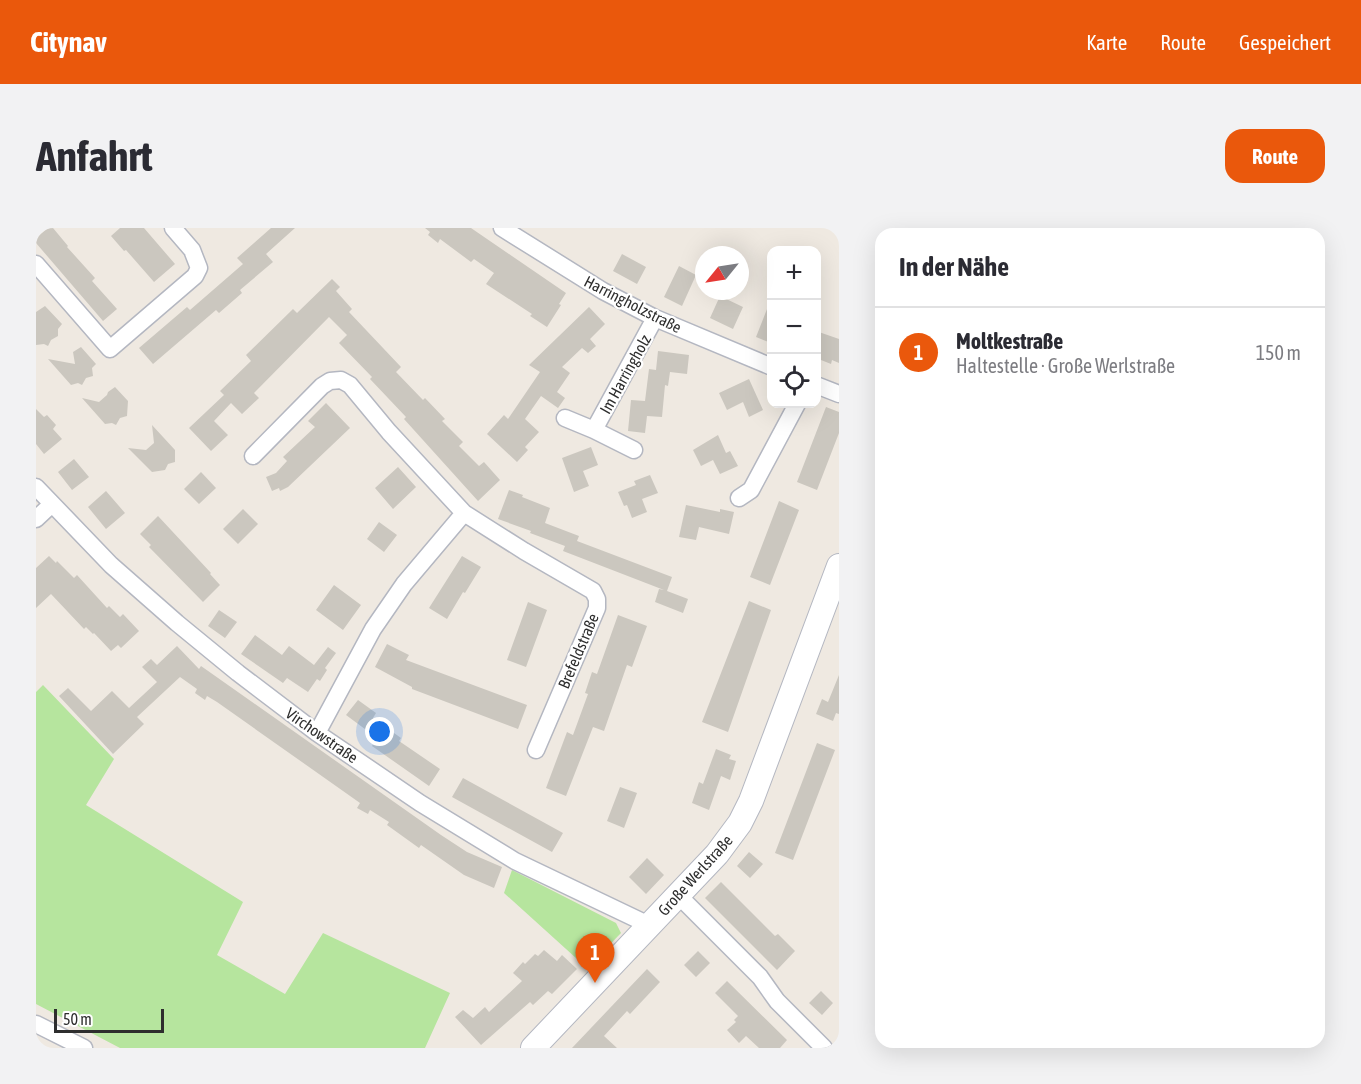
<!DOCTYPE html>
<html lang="de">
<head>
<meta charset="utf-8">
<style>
	:root { --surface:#fff; --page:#f2f2f3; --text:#2b2b33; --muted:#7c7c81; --line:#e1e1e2; --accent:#ea580c }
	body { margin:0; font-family:"Asap Condensed",sans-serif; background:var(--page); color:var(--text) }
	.controls { position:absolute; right:18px; top:18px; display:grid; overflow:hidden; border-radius:12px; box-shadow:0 6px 24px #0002 }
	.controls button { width:54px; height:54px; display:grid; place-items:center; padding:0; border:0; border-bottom:2px solid var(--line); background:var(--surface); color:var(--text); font:30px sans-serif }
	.compass { position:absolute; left:659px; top:18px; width:54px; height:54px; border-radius:50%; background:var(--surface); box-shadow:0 6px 24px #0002; rotate:240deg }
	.scale { position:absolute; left:18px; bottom:15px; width:110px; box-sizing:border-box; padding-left:6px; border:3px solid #2e2e2e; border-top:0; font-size:16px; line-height:21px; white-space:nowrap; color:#2e2e2e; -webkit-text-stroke:4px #fff; paint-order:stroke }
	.you { position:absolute; left:344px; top:504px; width:21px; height:21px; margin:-15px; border:4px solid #fff; border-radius:50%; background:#1a73e8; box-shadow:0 0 0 9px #1a73e833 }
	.badge { display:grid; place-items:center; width:39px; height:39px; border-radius:50%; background:var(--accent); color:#fff; font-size:20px; font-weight:700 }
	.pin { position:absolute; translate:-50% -50px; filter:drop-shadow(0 2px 3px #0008) }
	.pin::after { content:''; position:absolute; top:32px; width:21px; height:18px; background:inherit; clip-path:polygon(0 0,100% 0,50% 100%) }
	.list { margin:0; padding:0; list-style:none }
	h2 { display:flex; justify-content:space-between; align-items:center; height:78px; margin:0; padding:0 24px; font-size:26px }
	h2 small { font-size:20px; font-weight:400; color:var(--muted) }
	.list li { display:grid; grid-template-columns:39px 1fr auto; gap:18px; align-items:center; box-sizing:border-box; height:90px; padding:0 24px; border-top:2px solid var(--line) }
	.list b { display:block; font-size:22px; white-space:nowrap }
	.list p { margin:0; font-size:20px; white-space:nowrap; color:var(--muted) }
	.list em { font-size:20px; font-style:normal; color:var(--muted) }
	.icon { flex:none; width:33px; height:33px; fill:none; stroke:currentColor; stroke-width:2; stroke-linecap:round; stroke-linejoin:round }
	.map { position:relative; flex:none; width:803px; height:820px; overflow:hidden; border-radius:18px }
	header { display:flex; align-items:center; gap:36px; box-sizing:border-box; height:84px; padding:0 30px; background:var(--accent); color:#fff }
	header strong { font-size:28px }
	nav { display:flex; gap:33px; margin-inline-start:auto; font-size:21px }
	.intro { display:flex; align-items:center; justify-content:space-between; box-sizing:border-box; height:144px; padding:0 36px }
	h1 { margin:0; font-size:42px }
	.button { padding:15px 27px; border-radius:18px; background:var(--accent); color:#fff; font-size:21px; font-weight:700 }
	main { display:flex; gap:36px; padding:0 36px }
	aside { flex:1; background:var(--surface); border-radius:18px; box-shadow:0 6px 24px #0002 }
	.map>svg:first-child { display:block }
	.green { fill:#b6e59e }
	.building { fill:#cbc7bf }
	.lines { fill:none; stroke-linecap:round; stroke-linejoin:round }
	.street-casing { stroke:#b4b7c1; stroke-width:19 }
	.secondary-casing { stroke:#b4b7c1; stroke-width:26 }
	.street { stroke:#fff; stroke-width:16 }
	.secondary { stroke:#fff; stroke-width:24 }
	.labels { text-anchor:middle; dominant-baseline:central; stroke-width:4.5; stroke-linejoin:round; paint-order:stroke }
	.street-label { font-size:16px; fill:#2e2e2e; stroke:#fff }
</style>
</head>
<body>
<header>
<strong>Citynav</strong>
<nav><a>Karte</a><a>Route</a><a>Gespeichert</a></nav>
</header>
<div class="intro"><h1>Anfahrt</h1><a class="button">Route</a></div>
<main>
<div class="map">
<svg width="803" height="820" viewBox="0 0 803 820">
	<rect width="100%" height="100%" fill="#efe9e1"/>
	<path class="green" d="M7,457l71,74 -28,46 157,97 -26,53 68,39 38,-61 127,60 -25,55h-305l-84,-44v-312z
		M476,642l104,53 5,10 -34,35 -83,-75z"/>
	<path class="building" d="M12,0h5l15,18 -1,1 28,31 -3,3 25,28 -14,12 -67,-78v-5z
		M84,0h24l31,36 -21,18 -28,-32 -2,1 -13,-15z
		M235,0h24l-29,26 7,8 -33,28 2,3 -23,20 -3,-3 -63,54 -14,-16 48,-41 3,3 53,-46 -6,-6z
		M389,0h46l95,65 -7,11 2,1 -14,22 -17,-11 2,-2 -46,-30 8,-11 -20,-14 -3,3 -31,-23 -2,4 -10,-8 2,-3z
		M586,26l24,13 -9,17 -24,-13z
		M643,38l17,9 -14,31 -18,-9z
		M296,51l8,8 -4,4 16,18 -3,3 52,55 -5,5 27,28 2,-2 20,21 -3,2 21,21 -4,4 20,20 5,-4 16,18 -22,21 -74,-82 2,-2 -36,-38 2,-2 -33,-34 8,-8 -18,-18 -75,76 5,5 -17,16 -11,-11 -17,18 14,14 -17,16 -22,-23 35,-33 -4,-4 31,-30 -5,-6 47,-46 4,4z
		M684,68l23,11 -10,22 -23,-11z
		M735,71v44l-15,-6z
		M9,78l17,18 -4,5v7l-7,4 -3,6 -4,-2 -8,1v-33z
		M553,79l16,17 -15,15 6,7 -8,7 -6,-5 -20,19 8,6 -13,19 8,6 -7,10 -17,-12 -16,23 14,13 -14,15 3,3 -11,12 -30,-28 17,-19 4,4 32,-47 -11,-7z
		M780,103l23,8v24l-7,-3 -1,4 -15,-6z
		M45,119l15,17 -4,4 1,8 -7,2 -4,7 -4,-2 -7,2 -23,-26 27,5 -2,-12z
		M622,123l31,4 -2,19 -17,-2 -2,14 -3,-1 -3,32 -15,-1 -2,17 -17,-2 3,-31 14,1 4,-32 7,1z
		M713,151l14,31 -14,7 -6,-15 -16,8 -8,-17z
		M79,159l13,14 -1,15 -7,2 -4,7 -4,-2 -7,1 -23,-26 17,4 8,-7 1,-3z
		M290,175l24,25 -62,59 -8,4 -1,-3 -7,3 -6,-14 10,-4 11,-12 -4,-4 32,-30 -7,-6z
		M790,179l13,5v21l-22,57 -20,-8z
		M0,181l8,8 3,-2 9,10 -3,4 9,10 -18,15 -8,-10z
		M116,197l23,25v12l-7,2 -3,6 -13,2 -24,-24 18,2 8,-7z
		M682,207l8,18 4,-2 8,15 -18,8 -7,-14 -12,6 -8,-16z
		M555,219l7,18 -15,6 6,15 -15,6 -12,-34z
		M38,231l15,18 -17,13 -14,-18z
		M362,239l18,20 -23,22 -18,-21z
		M165,244l15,16 -17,16 -15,-15z
		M614,247l8,18 -16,6 5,13 -15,6 -5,-13 -3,1 -6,-14 18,-7 -2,-4z
		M473,262l14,5 -1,2 28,11 -5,15 34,13 -2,5 95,36 -5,14 21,8 -5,14 -28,-11 4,-13 5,1 -101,-39 2,-5 -35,-13 1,-2 -33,-12z
		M70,263l19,22 -19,16 -18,-22z
		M743,273l20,9 -29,75 -20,-8z
		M650,277l34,7v-3l14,3 -5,22 -30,-7 -3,13 -17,-3z
		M207,281l15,15 -20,20 -15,-15z
		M122,288l53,57 -1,1 10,11 -17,17 -54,-55 2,-2 -11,-11z
		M343,294l18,13 -13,17 -17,-13z
		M13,328l7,7 1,-2 17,17 3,-3 30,33 2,-2 11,11 3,-3 16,17 -18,17 -3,-3 -7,6 -17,-18 -1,1 -7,-7 -2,2 -33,-35 -15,14v-40z
		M426,328l19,11 -16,26 -2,-1 -16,27 -18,-11z
		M298,357l27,20 -18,25 -27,-20z
		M713,373l22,9 -43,122 -26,-10z
		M492,374l19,8 -21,57 -19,-7z
		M183,382l18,12 -12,16 -17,-12z
		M582,387l29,11 -15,41 -5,-2 -23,66 -11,-4 -27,69 -20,-8 21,-56 6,3 15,-41 -3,-1 7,-21 5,2z
		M219,407l27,20 7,-9 25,19 14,-18 8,6 -11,15 2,2 -7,11 -3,-2 -9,13 -21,-14 -4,5 -42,-29z
		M351,416l22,11 -3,5 121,45 -9,24 -106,-40v-2l-37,-20z
		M141,418l22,23 2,-3 240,169 26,17 35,15 -8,21 -30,-13 -43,-30 -2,3 -32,-23 2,-3 -19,-12 -2,4 -11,-6 3,-5 -143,-101 -10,-6 -2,4 -10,-7 2,-4 -17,-12 -43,40 7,7 -31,30 -54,-58 9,-8 23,23 21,-20 17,17 28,-26 -15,-15 9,-8 6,6z
		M803,447v39l-3,-1 -3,8 -17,-7 6,-15 6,3z
		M322,472l18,13 -3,5 28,20 -2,3 41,28 -11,17 -57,-40 5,-8 -31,-23z
		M781,515l18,7 -42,110 -18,-7z
		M680,521l15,6 -2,4 7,2 -6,19 -9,-4 -12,34 -17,-7 7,-21 4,2z
		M427,550l100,55 -11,19 -100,-55z
		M584,559l17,6 -13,35 -17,-7z
		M713,624l14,12 -13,14 -13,-12z
		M611,630l17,17 -18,19 -17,-17z
		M685,654l54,54 3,-2 17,17 -18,19 -72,-72z
		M508,722l13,11 5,-6 15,14 -25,25 -4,-3 -15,14 -3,-3 -49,43 -26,-28 8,-7 10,8 12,-11 4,5 33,-31 -9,-8 10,-11 2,2 10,-10 3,2z
		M662,723l12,12 -14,14 -12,-12z
		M611,741l13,13 -30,32 -3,-3 -23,25 13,12h-45z
		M691,753l60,59 -7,8h-21l-13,-12 -7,7 -12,-13 9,-8 -2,-2 4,-4 -23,-23z
		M785,763l12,12 -11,12 -13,-12z"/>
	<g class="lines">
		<g class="street-casing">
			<path id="street" d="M466,0l101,63 52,27 117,49
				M0,36l74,85 85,-73 4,-8 -7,-18 -19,-22
				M780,157l23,9
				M529,190l29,12 61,-112
				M558,202l40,20
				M217,228l69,-70 8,-5 11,-1 9,5 39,47 75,81 60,38 69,40 4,8v9l-61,142
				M0,259l75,78 66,58 61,50 79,60 103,70 95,58 134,64
				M703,270l12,-8 46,-86
				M0,291l16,-15
				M281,505l56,-104 31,-45 60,-71
				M642,667l82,82 17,24 47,47
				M0,796l48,24"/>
		</g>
		<g class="secondary-casing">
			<path id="secondary" d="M497,820l184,-194 23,-31 11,-22 88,-235"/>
		</g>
		<use href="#street" class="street"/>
		<use href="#secondary" class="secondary"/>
	</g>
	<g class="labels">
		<g class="street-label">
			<text transform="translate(597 76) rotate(27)">Harringholzstraße</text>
			<text transform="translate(589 146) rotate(-61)">Im Harringholz</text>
			<text transform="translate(542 423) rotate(-67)">Brefeldstraße</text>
			<text transform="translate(286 507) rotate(35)">Virchowstraße</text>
			<text transform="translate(659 647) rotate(-48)">Große Werlstraße</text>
		</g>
	</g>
</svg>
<div class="controls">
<button>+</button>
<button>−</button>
<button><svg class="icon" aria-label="locate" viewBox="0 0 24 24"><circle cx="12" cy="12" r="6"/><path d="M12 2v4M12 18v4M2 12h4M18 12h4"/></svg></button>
</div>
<svg class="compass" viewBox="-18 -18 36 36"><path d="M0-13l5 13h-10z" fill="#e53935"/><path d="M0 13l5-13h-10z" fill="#7c7c81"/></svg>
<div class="scale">50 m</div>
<div class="you"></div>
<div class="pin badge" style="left:559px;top:755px">1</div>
</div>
<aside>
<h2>In der Nähe<small></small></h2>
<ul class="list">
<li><span class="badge">1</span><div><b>Moltkestraße</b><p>Haltestelle · Große Werlstraße</p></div><em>150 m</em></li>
</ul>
</aside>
</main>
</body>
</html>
